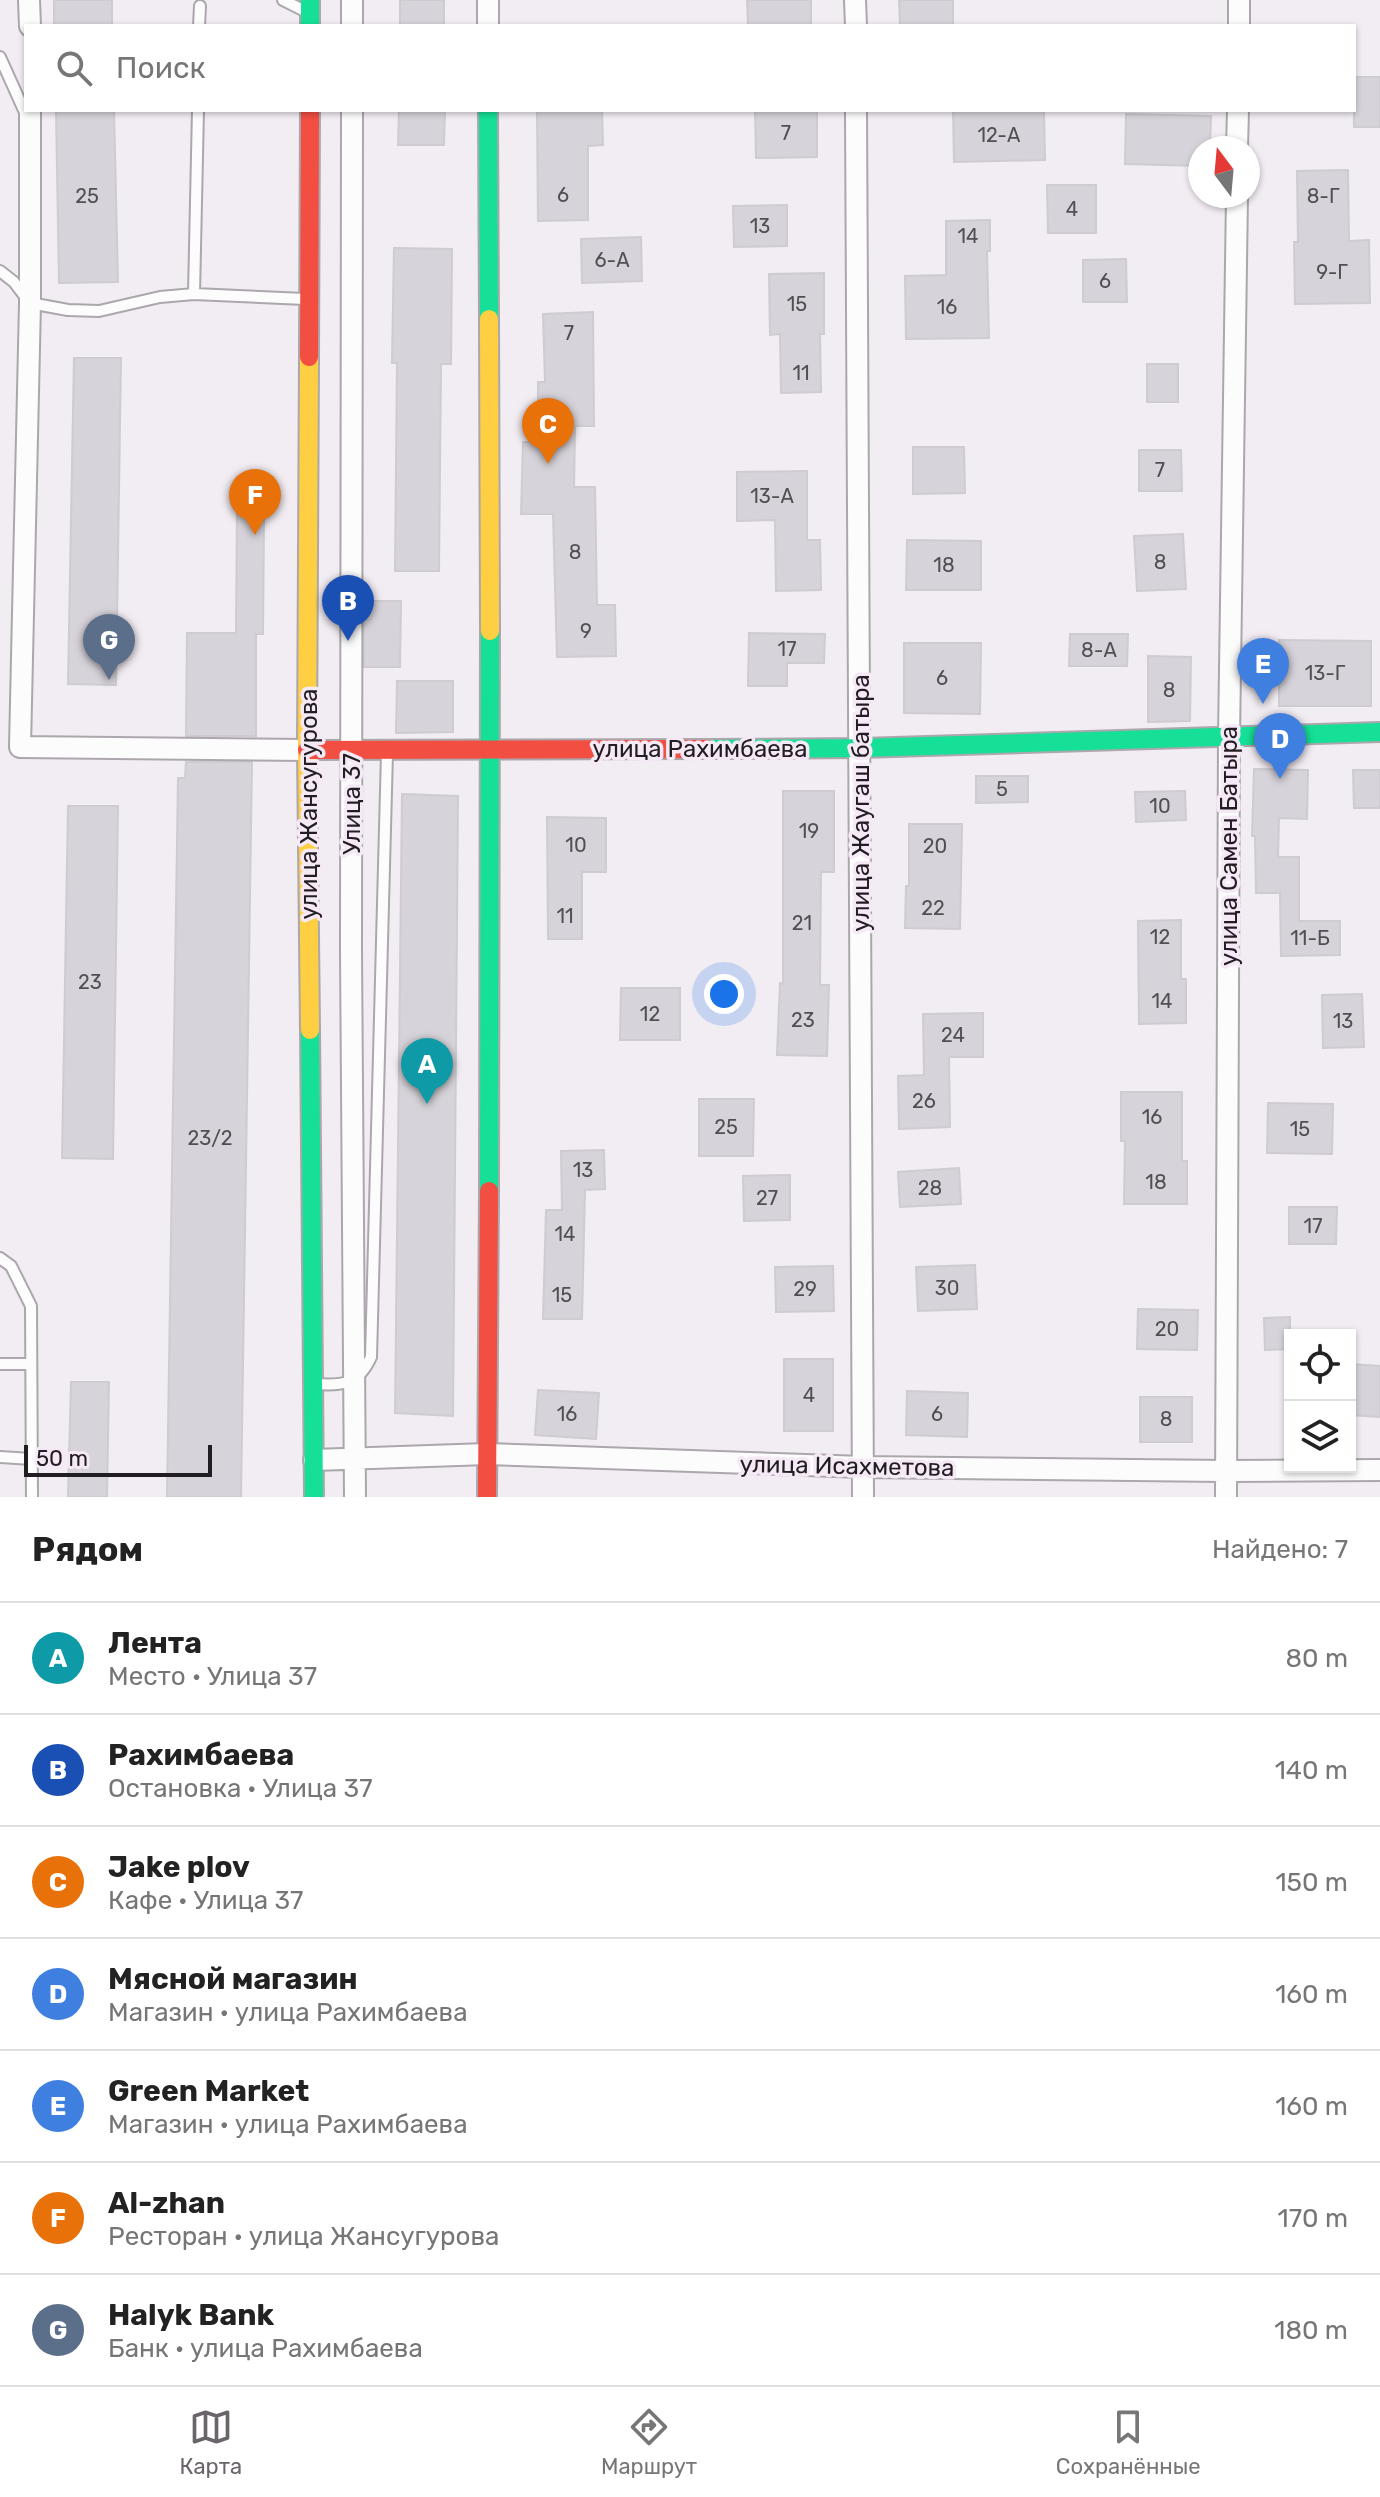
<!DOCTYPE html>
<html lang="ru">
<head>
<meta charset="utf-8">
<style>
	:root { --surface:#fff; --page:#f2f2f2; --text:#222; --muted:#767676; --line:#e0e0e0; --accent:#6a656b }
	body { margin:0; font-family:Rubik,sans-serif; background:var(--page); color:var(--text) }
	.controls { position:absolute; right:24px; bottom:24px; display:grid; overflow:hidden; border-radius:0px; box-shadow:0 2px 6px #0004 }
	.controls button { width:72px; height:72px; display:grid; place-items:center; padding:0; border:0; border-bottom:2px solid var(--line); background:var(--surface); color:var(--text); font:40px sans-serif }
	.compass { position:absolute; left:1188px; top:136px; width:72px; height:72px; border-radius:50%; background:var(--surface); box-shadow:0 2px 6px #0004; rotate:344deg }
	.scale { position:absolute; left:24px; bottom:20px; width:188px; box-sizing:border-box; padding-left:8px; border:4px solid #211d22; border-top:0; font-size:22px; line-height:28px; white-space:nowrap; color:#211d22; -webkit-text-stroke:6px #f5e9f6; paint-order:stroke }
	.you { position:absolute; left:724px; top:994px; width:28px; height:28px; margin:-20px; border:6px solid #fff; border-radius:50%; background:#1a73e8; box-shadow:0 0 0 12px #1a73e833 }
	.badge { display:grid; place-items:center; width:52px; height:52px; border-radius:50%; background:var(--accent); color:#fff; font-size:26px; font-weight:700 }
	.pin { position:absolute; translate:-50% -66px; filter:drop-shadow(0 2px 4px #0008) }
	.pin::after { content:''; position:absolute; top:42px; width:28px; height:24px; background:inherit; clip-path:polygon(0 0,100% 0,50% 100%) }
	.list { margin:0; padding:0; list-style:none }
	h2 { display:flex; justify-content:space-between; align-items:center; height:104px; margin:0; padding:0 32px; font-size:34px }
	h2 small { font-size:26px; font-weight:400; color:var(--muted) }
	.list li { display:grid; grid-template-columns:52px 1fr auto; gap:24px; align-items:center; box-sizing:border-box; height:112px; padding:0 32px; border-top:2px solid var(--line) }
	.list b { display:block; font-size:30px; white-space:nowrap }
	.list p { margin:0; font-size:26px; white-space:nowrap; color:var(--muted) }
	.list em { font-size:26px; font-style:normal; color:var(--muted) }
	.icon { flex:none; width:44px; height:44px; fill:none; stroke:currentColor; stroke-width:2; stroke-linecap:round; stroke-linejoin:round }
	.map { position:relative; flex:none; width:1380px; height:1497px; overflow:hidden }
	.search { position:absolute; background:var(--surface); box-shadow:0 2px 6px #0004; left:24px; right:24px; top:24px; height:88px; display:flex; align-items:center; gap:20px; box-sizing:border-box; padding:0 28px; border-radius:0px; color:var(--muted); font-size:30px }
	.sheet { height:888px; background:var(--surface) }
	nav { display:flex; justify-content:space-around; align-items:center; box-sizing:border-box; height:112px; border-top:2px solid var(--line); background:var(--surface); font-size:22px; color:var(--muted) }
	nav a { display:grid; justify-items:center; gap:4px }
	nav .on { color:var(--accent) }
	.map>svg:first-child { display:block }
	.building { fill:#d7d3da; stroke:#cecbd1; stroke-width:2 }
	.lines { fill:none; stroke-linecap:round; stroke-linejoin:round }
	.lane-casing { stroke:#aba7ac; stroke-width:14 }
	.street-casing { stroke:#aba7ac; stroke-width:24 }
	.fast-casing { stroke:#aba7ac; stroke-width:22 }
	.slow-casing { stroke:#aba7ac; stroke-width:22 }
	.jam-casing { stroke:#aba7ac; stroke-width:22 }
	.lane { stroke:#fdfcfd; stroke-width:10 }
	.street { stroke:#fdfcfd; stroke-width:20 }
	.fast { stroke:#16e098; stroke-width:18 }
	.slow { stroke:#ffcf43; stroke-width:18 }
	.jam { stroke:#f24e42; stroke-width:18 }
	.labels { text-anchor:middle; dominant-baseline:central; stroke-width:7; stroke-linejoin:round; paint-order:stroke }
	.number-label { font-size:20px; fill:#524e53 }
	.street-label { font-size:24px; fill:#211d22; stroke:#f5e9f6 }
</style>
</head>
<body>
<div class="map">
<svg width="1380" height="1497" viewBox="0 0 1380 1497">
	<rect width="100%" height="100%" fill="#f2ecf3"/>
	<path class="building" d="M54,0h58v26h-58z
		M400,0h44v26h-44z
		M747,0h64v26h-63z
		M899,0h54v26h-53z
		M1354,77h26v50h-26z
		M56,110h58l4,172 -59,1z
		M399,110h46l-1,35h-46z
		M537,110h65l1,35 -15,1v74l-50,1z
		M755,110h62v47l-61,1z
		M953,110h91l1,50 -91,2z
		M1126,114l85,2 -1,32h-10v18l-75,-2z
		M1348,170l1,71 20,-1 1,63 -75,1 -1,-62h4l-1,-71z
		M1047,185h49v48h-48z
		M787,205v41l-53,1 -1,-41z
		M990,220v31h-3l2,87 -83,1 -1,-63 41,-1v-54z
		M641,237l1,44 -60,2 -1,-44z
		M394,248l58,1 -1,115h-10l-2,207h-44l2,-208h-5z
		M1126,259l1,43h-44v-42z
		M824,273v61h-4l1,58 -40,1 -1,-59 -10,1 -1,-61z
		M593,312l1,114h-19l-1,61h21l2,118h18l1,51 -59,1 -4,-143h-32l2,-72h15v-60h7l-2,-68z
		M74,358h47l-5,327 -48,-1z
		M1147,364h31v38h-31z
		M913,447h51l1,46 -52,1z
		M1139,450h42l1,41h-43z
		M807,471v69h13l1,50 -45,1 -1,-71 -38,1v-49z
		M237,513h27l-1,121h-7v102h-70l1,-103h49z
		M1183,534l3,55 -49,2 -3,-55z
		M907,540l74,1v49h-75z
		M364,601h37l-1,66h-36z
		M749,633l76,1 -1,29h-37v23h-39z
		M1070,634h58l-1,32h-58z
		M1279,640l92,1v65h-92z
		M904,643h77l-1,71 -76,-1z
		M1148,656l43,1 -1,64 -42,1z
		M397,681h56v51l-57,1z
		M186,762h66l-11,735h-74l11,-719h7z
		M1254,769l54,1 -1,49 -28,-1 -1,39h21v64h41v34l-59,1 -1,-63h-24l-1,-57h-3z
		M1353,770h27v38h-26z
		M976,776h52v26l-52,1z
		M783,791h51v81h-13l-1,113h9l-2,71 -50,-1 3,-72 3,1z
		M1185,791l1,29 -50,2 -1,-30z
		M402,794l56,2 -5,620 -58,-3z
		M68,806h50l-5,353 -51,-1z
		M547,817l59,1v54h-24v67h-34z
		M909,824h53l-2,105 -55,-1 1,-42h3z
		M1181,920v59h5v44l-47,1 -1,-103z
		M621,988h59v52h-60z
		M1362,994l2,53 -41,1 -1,-53z
		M983,1013v44h-34l1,70 -51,2 -1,-53 26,-1 -1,-61z
		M1121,1092h61v69h5v43h-63l1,-63h-4z
		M699,1099h55l-1,57h-54z
		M1268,1103l65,1 -1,50 -65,-1z
		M604,1150l1,39 -20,1 -3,129h-39l3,-109h16l-1,-59z
		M959,1168l2,36 -61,3 -2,-35z
		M790,1175v45l-46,1 -1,-45z
		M1289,1207h48l-1,37h-47z
		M975,1265l2,44 -59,2 -2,-44z
		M833,1266l1,45 -58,1 -1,-45z
		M1138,1309l60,1 -1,40 -60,-1z
		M1290,1317v32l-25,1 -1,-32z
		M784,1359h49v72h-49z
		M1350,1364l30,2v51l-30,-2z
		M71,1382h38l-2,115h-39z
		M538,1390l61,3 -3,46 -61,-4z
		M907,1391l61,2 -1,44 -61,-2z
		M1140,1397h52v45h-52z"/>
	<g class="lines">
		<g class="lane-casing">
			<path id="lane" d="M283,0l22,11
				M199,26l1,-20
				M0,57l27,60
				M0,271l14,11 16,21 38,7 31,1 61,-14 34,-3 111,5
				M194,294l4,-184
				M0,1258l11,8 20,40 1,191
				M0,1364h31
				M316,1384c27,2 43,0 55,-27l16,-604
				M0,1457l32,2"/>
		</g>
		<g class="street-casing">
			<path id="street" d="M29,0l1,26
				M488,0v26
				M855,0l1,26
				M352,26v-26
				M1239,26v-26
				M30,110v193l-10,444 287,3
				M352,110l-1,840 4,547
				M856,110l7,1387
				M1237,148l1,-38
				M314,1460l173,-6 376,13 363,4 154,-1
				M1226,1497l3,-760 8,-541"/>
		</g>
		<g class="fast-casing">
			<path id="fast" d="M310,0v26
				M488,110l1,209
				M708,749l153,-1 519,-16
				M310,1030l4,467
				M489,1191l1,-560"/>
		</g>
		<g class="slow-casing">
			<path id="slow" d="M489,319l1,312
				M309,357l-2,393 3,280"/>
		</g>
		<g class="jam-casing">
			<path id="jam" d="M309,357l1,-247
				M307,750l401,-1
				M487,1497l2,-306"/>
		</g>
		<use href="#lane" class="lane"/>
		<use href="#street" class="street"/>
		<use href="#fast" class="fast"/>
		<use href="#slow" class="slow"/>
		<use href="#jam" class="jam"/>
	</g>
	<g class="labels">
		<g class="number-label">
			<text x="786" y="133">7</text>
			<text x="999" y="135">12-А</text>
			<text x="563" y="195">6</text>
			<text x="87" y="196">25</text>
			<text x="1323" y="196">8-Г</text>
			<text x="1072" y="209">4</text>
			<text x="760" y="226">13</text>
			<text x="968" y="236">14</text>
			<text x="612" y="260">6-А</text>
			<text x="1332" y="272">9-Г</text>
			<text x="1105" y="281">6</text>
			<text x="797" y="304">15</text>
			<text x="947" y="307">16</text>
			<text x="569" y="333">7</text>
			<text x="801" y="373">11</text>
			<text x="1160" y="470">7</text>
			<text x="772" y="496">13-А</text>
			<text x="575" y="552">8</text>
			<text x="1160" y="562">8</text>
			<text x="944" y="565">18</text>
			<text x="586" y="631">9</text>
			<text x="787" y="649">17</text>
			<text x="1099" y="650">8-А</text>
			<text x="1325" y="673">13-Г</text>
			<text x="942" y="678">6</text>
			<text x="1169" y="690">8</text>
			<text x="1002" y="789">5</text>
			<text x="1160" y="806">10</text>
			<text x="809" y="831">19</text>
			<text x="576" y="845">10</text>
			<text x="935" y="846">20</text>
			<text x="933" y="908">22</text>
			<text x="565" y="916">11</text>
			<text x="802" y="923">21</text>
			<text x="1160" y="937">12</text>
			<text x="1310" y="938">11-Б</text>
			<text x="90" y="982">23</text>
			<text x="1162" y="1001">14</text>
			<text x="650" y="1014">12</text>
			<text x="803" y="1020">23</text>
			<text x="1343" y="1021">13</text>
			<text x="953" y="1035">24</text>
			<text x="924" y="1101">26</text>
			<text x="1152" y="1117">16</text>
			<text x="726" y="1127">25</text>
			<text x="1300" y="1129">15</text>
			<text x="210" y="1138">23/2</text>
			<text x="583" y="1170">13</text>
			<text x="1156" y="1182">18</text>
			<text x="930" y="1188">28</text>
			<text x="767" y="1198">27</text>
			<text x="1313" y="1226">17</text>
			<text x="565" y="1234">14</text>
			<text x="947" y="1288">30</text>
			<text x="805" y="1289">29</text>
			<text x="562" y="1295">15</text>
			<text x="1167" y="1329">20</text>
			<text x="809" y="1395">4</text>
			<text x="567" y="1414">16</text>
			<text x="937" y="1414">6</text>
			<text x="1166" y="1419">8</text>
		</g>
		<g class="street-label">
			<text x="700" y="749">улица Рахимбаева</text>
			<text transform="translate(861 803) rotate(-90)">улица Жаугаш батыра</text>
			<text transform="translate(309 804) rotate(-90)">улица Жансугурова</text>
			<text transform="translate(352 804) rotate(-90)">Улица 37</text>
			<text transform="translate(1229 846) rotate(-90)">улица Самен Батыра</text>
			<text transform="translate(847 1466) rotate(1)">улица Исахметова</text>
		</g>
	</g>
</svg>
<div class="controls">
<button><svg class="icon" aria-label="locate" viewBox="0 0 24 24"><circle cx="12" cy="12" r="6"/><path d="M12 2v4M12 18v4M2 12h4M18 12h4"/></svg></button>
<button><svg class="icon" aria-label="layers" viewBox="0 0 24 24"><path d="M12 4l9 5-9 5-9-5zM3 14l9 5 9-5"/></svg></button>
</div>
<svg class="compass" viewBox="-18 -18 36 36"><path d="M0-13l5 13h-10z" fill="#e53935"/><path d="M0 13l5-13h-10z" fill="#767676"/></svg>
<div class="scale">50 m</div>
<div class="you"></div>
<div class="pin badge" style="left:427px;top:1104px;background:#0f9aa8">A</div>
<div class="pin badge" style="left:348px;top:641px;background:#1a4fb4">B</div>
<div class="pin badge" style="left:548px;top:464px;background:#e8710a">C</div>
<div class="pin badge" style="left:1280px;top:779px;background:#3f7fe0">D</div>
<div class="pin badge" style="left:1263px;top:704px;background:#3f7fe0">E</div>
<div class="pin badge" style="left:255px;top:535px;background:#e8710a">F</div>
<div class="pin badge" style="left:109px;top:680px;background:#5c6f8a">G</div>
<div class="search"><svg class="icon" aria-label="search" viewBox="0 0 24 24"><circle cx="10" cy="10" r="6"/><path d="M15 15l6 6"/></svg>Поиск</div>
</div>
<section class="sheet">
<h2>Рядом<small>Найдено: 7</small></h2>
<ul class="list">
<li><span class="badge" style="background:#0f9aa8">A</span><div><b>Лента</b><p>Место · Улица 37</p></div><em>80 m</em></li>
<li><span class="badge" style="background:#1a4fb4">B</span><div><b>Рахимбаева</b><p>Остановка · Улица 37</p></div><em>140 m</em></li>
<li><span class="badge" style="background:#e8710a">C</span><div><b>Jake plov</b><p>Кафе · Улица 37</p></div><em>150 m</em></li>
<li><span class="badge" style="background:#3f7fe0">D</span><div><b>Мясной магазин</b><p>Магазин · улица Рахимбаева</p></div><em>160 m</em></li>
<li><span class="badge" style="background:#3f7fe0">E</span><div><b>Green Market</b><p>Магазин · улица Рахимбаева</p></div><em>160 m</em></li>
<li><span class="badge" style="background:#e8710a">F</span><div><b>Al-zhan</b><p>Ресторан · улица Жансугурова</p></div><em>170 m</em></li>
<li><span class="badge" style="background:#5c6f8a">G</span><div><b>Halyk Bank</b><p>Банк · улица Рахимбаева</p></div><em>180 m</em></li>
</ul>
</section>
<nav>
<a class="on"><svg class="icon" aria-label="map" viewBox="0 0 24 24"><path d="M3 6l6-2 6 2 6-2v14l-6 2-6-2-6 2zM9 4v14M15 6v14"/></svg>Карта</a>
<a><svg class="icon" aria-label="directions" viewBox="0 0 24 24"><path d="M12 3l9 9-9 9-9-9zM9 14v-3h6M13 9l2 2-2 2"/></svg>Маршрут</a>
<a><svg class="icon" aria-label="saved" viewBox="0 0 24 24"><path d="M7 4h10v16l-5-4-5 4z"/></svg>Сохранённые</a>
</nav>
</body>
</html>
